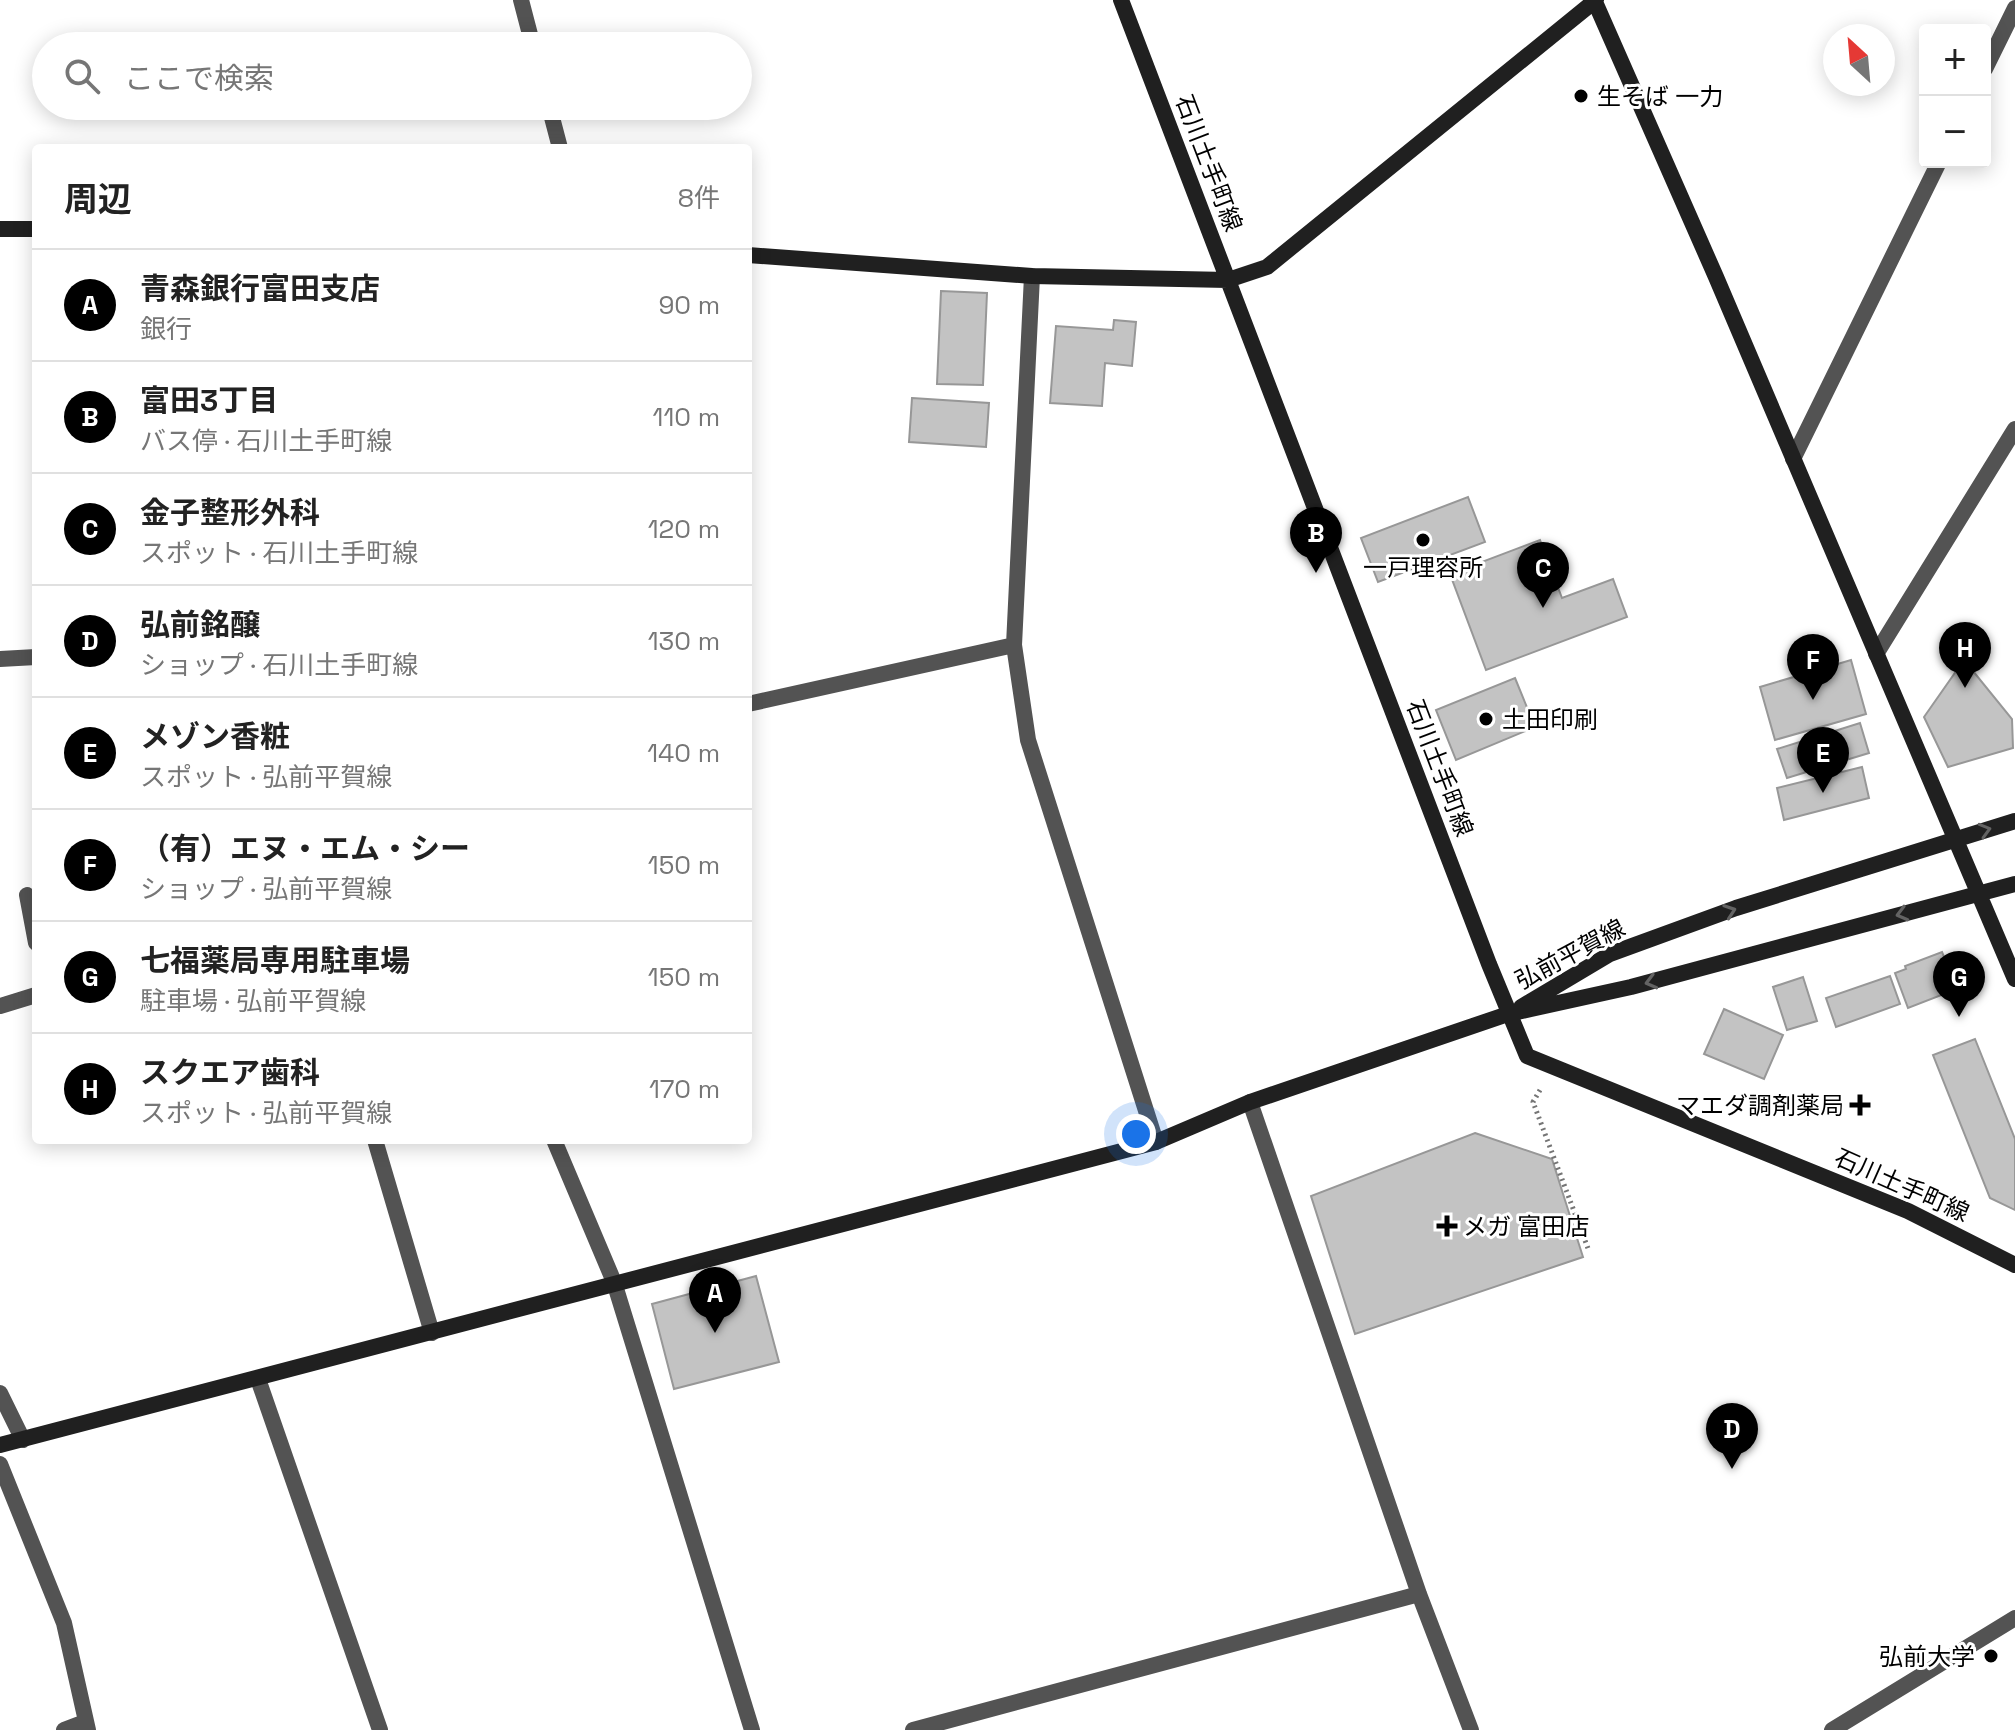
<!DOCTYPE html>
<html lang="ja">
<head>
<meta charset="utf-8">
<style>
	:root { --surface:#fff; --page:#f2f2f2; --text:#222; --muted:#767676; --line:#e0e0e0; --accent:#000 }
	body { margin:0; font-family:"Space Grotesk","Noto Sans JP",sans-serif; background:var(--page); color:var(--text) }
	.controls { position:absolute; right:24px; top:24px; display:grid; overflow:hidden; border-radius:8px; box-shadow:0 4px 20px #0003 }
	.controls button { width:72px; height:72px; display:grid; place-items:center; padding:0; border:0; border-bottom:2px solid var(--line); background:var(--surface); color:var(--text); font:40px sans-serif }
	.compass { position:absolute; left:1823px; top:24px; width:72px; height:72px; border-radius:50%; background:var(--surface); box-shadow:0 4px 20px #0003; rotate:334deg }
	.you { position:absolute; left:1136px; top:1134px; width:28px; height:28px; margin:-20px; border:6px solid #fff; border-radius:50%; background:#1a73e8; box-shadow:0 0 0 12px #1a73e833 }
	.badge { display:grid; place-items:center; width:52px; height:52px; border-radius:50%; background:var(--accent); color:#fff; font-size:26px; font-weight:700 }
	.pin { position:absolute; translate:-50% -66px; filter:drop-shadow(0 2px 4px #0008) }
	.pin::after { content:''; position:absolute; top:42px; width:28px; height:24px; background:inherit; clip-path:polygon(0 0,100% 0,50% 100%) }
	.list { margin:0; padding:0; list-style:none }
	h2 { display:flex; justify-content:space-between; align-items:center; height:104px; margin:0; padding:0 32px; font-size:34px }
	h2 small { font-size:26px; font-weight:400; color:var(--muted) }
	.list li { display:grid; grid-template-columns:52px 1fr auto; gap:24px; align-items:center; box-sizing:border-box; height:112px; padding:0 32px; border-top:2px solid var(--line) }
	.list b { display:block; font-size:30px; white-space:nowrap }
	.list p { margin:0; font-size:26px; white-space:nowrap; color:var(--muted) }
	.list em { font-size:26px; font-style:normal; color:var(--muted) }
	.icon { flex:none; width:44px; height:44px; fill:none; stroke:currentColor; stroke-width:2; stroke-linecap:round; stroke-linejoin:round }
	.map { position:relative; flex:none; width:2015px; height:1730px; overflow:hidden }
	.search { position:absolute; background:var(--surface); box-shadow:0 4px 20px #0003; left:32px; top:32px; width:720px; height:88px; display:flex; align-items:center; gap:20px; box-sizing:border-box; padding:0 28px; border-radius:44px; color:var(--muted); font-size:30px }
	.panel { position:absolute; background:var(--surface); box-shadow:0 4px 20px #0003; left:32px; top:144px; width:720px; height:1000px; border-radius:8px }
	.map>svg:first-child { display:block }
	.building { fill:#c3c3c3; stroke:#979797; stroke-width:2 }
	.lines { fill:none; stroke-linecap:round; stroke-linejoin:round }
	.path { stroke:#757575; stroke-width:5; stroke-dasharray:2 4; stroke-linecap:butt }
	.street { stroke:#535353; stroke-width:16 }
	.secondary { stroke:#202020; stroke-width:16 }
	.oneway { stroke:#636363 }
	.poi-dot { fill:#000; stroke:#fff; stroke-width:3 }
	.labels { text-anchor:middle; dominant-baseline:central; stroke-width:6; stroke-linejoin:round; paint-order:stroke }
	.poi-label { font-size:24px; fill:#000; stroke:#fff; text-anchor:start }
	.street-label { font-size:24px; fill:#000; stroke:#fff }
</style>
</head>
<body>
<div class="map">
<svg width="2015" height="1730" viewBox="0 0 2015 1730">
	<rect width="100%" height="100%" fill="#fff"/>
	<path class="building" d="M941,291l46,2 -4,92 -46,-1z
		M1114,320l22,2 -4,44 -27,-3 -3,43 -52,-3 6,-77 57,4z
		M912,398l77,5 -3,44 -77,-5z
		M1468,497l17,45 -107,40 -17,-44z
		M1540,540l22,58 51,-19 14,38 -141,53 -36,-96z
		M1851,660l15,54 -91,26 -15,-53z
		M1964,660l48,59 1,29 -65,19 -24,-50z
		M1515,678l20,49 -79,33 -20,-50z
		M1860,723l9,30 -82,25 -10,-29z
		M1862,767l7,31 -85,22 -7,-32z
		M1942,952l15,37 -49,19 -13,-35 11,-4 -1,-3z
		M1890,976l10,28 -64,23 -10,-29z
		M1803,977l14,44 -30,9 -14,-43z
		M1724,1009l59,26 -19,44 -60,-25z
		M1975,1039l40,100v71l-25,-12 -57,-143z
		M1475,1133l77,26 31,98 -228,77 -44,-138z
		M756,1276l23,86 -105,27 -22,-85z"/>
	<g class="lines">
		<path class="path" d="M1540,1090l-7,12 56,149"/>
		<path class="street" d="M521,0l12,46
			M1985,69l30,-61
			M549,106l11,42
			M1032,276l-18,369 14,95 128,402
			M1793,459l146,-297
			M1876,654l139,-225
			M0,659l36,-2
			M748,704l266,-59
			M27,895l9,48
			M0,1006l36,-11
			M1250,1102l169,492 52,136
			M375,1140l57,193
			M554,1140l60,142 138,448
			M258,1379l122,351
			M0,1393l23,47
			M0,1464l64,159 24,107
			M64,1730l21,-8
			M913,1730l506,-136
			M1832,1730l183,-112"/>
		<path class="secondary" d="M1121,0l368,964 38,92 381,155 107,54
			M1595,2l121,275 299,702
			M0,229h36
			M748,255l284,21 196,4 39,-13 329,-267
			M1521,1007l89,-53 126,-46 279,-87
			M0,1445l1156,-303 94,-40 258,-88 123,-27 384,-103"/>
	</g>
	<defs><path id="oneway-chevron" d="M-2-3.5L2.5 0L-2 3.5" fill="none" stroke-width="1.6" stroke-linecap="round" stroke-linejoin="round" transform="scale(2)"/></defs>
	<g class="oneway">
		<use href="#oneway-chevron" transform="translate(1985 830) rotate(-16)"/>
		<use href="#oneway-chevron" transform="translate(1730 911) rotate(-19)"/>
		<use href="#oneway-chevron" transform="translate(1902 914) rotate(165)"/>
		<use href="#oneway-chevron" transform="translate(1651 982) rotate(165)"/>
	</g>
	<g class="poi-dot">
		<circle cx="1581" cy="96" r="8"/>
		<circle cx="1423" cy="540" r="8"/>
		<circle cx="1486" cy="719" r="8"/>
		<path d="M1856 1093h8v8h8v8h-8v8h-8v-8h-8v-8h8z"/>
		<path d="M1443 1214h8v8h8v8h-8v8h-8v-8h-8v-8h8z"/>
		<circle cx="1991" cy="1656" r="8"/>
	</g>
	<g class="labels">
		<g class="poi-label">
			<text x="1597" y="96">生そば 一力</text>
			<text x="1423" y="567" text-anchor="middle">一戸理容所</text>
			<text x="1502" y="719">土田印刷</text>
			<text x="1844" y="1105" text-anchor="end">マエダ調剤薬局</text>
			<text x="1463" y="1226">メガ 富田店</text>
			<text x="1975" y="1656" text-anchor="end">弘前大学</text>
		</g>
		<g class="street-label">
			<text transform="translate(1209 163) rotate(69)">石川土手町線</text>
			<text transform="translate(1440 768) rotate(69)">石川土手町線</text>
			<text transform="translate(1570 954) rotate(-28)">弘前平賀線</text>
			<text transform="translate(1902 1185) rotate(24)">石川土手町線</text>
		</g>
	</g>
</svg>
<div class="controls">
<button>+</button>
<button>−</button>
</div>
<svg class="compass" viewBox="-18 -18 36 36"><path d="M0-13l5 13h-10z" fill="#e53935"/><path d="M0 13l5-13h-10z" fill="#767676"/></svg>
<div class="you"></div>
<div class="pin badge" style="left:715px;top:1333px">A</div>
<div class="pin badge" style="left:1316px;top:573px">B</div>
<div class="pin badge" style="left:1543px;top:608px">C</div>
<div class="pin badge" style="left:1732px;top:1469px">D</div>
<div class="pin badge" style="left:1823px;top:793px">E</div>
<div class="pin badge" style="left:1813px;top:700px">F</div>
<div class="pin badge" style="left:1959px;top:1017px">G</div>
<div class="pin badge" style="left:1965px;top:688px">H</div>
<div class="search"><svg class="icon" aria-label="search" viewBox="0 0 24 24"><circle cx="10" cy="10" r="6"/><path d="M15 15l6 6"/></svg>ここで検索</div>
<section class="panel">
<h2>周辺<small>8件</small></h2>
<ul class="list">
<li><span class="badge">A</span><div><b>青森銀行富田支店</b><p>銀行</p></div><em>90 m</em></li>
<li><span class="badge">B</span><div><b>富田3丁目</b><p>バス停 · 石川土手町線</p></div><em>110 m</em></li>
<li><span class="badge">C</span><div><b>金子整形外科</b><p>スポット · 石川土手町線</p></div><em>120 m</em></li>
<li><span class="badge">D</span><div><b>弘前銘醸</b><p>ショップ · 石川土手町線</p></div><em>130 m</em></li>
<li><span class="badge">E</span><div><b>メゾン香粧</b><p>スポット · 弘前平賀線</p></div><em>140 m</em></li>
<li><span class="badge">F</span><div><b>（有）エヌ・エム・シー</b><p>ショップ · 弘前平賀線</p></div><em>150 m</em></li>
<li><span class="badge">G</span><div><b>七福薬局専用駐車場</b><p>駐車場 · 弘前平賀線</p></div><em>150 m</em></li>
<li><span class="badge">H</span><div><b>スクエア歯科</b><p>スポット · 弘前平賀線</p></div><em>170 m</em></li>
</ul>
</section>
</div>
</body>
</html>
